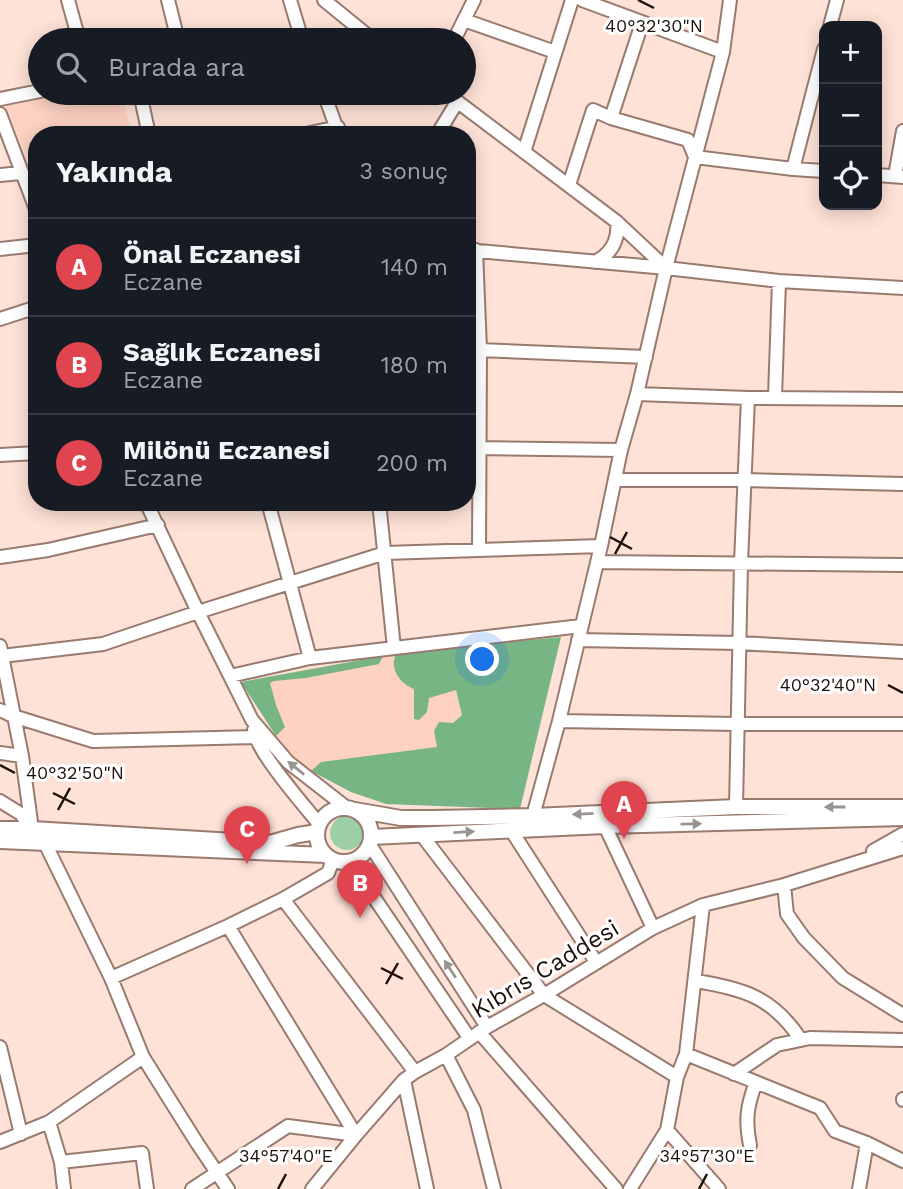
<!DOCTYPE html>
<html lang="tr">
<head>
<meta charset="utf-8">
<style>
	:root { --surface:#171b24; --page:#242831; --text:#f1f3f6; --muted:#9ea1a6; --line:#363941; --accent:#7e7314 }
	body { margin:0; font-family:"Work Sans",sans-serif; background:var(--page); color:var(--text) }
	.controls { position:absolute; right:21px; top:21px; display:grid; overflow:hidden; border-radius:14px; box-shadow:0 4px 18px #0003 }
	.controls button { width:63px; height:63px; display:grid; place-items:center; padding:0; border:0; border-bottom:2px solid var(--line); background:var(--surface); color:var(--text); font:35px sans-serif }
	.you { position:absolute; left:483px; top:660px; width:24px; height:24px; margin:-18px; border:5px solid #fff; border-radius:50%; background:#1a73e8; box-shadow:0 0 0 10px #1a73e833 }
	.badge { display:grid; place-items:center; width:46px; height:46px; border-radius:50%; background:var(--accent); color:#fff; font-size:23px; font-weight:700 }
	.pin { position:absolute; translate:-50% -58px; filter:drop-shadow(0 2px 4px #0008) }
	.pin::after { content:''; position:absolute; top:37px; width:24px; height:21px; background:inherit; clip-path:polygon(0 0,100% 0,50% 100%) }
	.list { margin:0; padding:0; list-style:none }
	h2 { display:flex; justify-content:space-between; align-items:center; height:91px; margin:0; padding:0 28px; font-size:30px }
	h2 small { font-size:23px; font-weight:400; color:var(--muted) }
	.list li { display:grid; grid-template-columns:46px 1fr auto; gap:21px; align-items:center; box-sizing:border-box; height:98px; padding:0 28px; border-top:2px solid var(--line) }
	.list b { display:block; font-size:26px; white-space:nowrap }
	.list p { margin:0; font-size:23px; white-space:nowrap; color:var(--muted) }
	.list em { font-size:23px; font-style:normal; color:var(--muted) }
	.icon { flex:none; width:38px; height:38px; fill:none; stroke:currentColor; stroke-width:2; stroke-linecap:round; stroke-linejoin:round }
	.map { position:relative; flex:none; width:903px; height:1189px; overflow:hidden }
	.search { position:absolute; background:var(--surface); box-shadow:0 4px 18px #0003; left:28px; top:28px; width:448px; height:77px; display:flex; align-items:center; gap:18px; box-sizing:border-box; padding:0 24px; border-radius:38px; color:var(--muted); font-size:26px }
	.panel { position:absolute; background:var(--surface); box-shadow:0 4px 18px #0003; left:28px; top:126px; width:448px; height:385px; border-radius:28px }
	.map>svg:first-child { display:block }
	.built { fill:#fdd2c2 }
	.green { fill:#9dcfa6 }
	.forest { fill:#77b584 }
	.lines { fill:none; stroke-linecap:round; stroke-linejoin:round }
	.minor-casing { stroke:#997a6e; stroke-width:16 }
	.major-casing { stroke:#997a6e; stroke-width:18 }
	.minor { stroke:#fff; stroke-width:12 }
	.major { stroke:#fff; stroke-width:14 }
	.oneway { fill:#999492 }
	.ticks { fill:none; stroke:#1d110d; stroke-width:2.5 }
	.labels { text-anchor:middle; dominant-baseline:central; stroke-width:6; stroke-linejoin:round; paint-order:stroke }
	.street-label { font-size:24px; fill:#1d110d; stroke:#fff }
	.ticks-label { font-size:18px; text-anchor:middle; fill:#1d110d; stroke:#fff; stroke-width:6; stroke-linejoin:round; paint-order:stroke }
</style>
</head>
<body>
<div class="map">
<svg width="903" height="1189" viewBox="0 0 903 1189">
	<rect width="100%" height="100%" fill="#fee2d7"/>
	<path class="built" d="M58,93h62l13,42h-96v47l-32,-77z
		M561,637l-175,167 -35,-12 -34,-18 -20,-13 -21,-25 -35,-54 155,-29z"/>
	<path class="green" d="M330 833a17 17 0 1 1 34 0a17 17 0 1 1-34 0Z"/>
	<path class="forest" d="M561,637l-41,172 -134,-5 -35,-12 -40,-21 10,-9 116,-15 -3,-16 5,-9 14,1 9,-8 -6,-25 -27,8 -2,14 -8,8 -5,-1v-30c-9,-3 -19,-13 -20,-23 -1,-4 1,-9 2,-13z
		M383,656l-4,8 -73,14 -32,3 -4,2 6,22 9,22 -9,9 -35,-54z"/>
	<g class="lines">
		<g class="minor-casing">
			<path id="minor" d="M68,0l11,40
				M168,0l10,40
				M290,0l12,40
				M324,0l49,40
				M582,0l141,52
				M464,20l91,32
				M830,26l7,-26
				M454,40l20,-40
				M140,93l9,42
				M324,93l15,42
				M446,93l171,129 49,46
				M0,99l40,-8
				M0,114l37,98
				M611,118l31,-95
				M301,135l37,-8
				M437,135l20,-33
				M524,152l48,-152
				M793,169l31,-120
				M0,175l21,-2
				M877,175l26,2
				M895,176l8,-45
				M569,185l24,-75 18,8 77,22 7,17 98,12 31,2
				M0,249l37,-4
				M467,250l199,18 113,13 124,7
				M476,250l4,100 -1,200
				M595,262c16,-8 24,-21 22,-40
				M0,319l37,-12
				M480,350l166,7
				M637,394l111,4 155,1
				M775,397l4,-116
				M479,448l142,2
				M0,455l37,-2
				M615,480h129l159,4
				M146,502l52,110 54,108 36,42 59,46
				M268,502l42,156
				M379,502l15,146
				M0,557l48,-7 110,-25
				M597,562l306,3
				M578,640l161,3 164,9
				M0,646l22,110 10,73
				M2,656l101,-12 95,-32 187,-59 216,-7
				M230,676l80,-18 271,-32
				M0,710l13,6 80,25 162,-4
				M559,721l178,3h166
				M254,730c2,21 50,75 65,94
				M0,753l22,3
				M0,801l21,13 10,14
				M736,807l5,-244 7,-165
				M533,816l26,-95 42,-175 20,-96 16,-56 29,-126 57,-216 7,-52
				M605,826l48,102
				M511,830l85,132
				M421,834l123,161 133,82
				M44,841l67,137 32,79 54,86 31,46
				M370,845l117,182
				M873,851l30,-17
				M350,862l120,177
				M784,885l3,29 17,24 39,40 60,37
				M283,899l132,173
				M228,926l128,209
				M111,978l117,-52 55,-27 45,-26 5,-13
				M695,981c47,7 78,16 106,59
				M479,1032l137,157
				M0,1047l21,87
				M686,1054l134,54 15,23 32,12 36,18
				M446,1055l28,55 20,79
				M734,1074l43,-29 33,-7 93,2
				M404,1080l23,109
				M903,1100v-1
				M49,1122l12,40 3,27
				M667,1130l52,59
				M0,1142l49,-20 94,-65
				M750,1145c-5,-25 -3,-39 6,-63
				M61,1162l81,-9 5,36
				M192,1189l96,-63 68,9
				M312,1189l44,-54 48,-55 11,-8 31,-17 41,-28 57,-32 109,-67 50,-23 81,-20 119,-37
				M630,1189l37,-59 10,-53 9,-23 17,-149
				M859,1189l8,-46"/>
		</g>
		<g class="major-casing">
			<path id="major" d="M317 835a27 27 0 1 1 54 0a27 27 0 1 1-54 0Z
				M355,810l46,8h32l100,-2 203,-9h167
				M0,829h32l238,14 28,-8 19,-3
				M371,837l234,-11 298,-8
				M0,841l326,14"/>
		</g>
		<use href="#minor" class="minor"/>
		<use href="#major" class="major"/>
	</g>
	<defs><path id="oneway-solid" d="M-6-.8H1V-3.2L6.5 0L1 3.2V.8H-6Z" transform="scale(1.75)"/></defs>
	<g class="oneway">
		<use href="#oneway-solid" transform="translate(296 768) rotate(-141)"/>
		<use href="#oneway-solid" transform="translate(835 807) rotate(180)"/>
		<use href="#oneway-solid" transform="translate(583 814) rotate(177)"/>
		<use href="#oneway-solid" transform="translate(691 824) rotate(-1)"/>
		<use href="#oneway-solid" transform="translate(464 832) rotate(-3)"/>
		<use href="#oneway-solid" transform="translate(450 969) rotate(-123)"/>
	</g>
	<path class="ticks" d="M638,0l16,8M610,537l22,12M615,554l12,-22M888,685l15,8M0,765l15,8M53,793l22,11M58,810l12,-22M381,968l22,11M386,984l12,-21M278,1189l8,-15M699,1189l8,-15"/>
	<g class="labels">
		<g class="street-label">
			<text transform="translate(545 969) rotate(-31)">Kıbrıs Caddesi</text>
		</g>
	</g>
	<g class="ticks-label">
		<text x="654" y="32">40°32'30"N</text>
		<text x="828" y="691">40°32'40"N</text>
		<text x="75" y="779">40°32'50"N</text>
		<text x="286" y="1162">34°57'40"E</text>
		<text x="707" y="1162">34°57'30"E</text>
	</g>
</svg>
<div class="controls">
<button>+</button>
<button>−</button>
<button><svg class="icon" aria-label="locate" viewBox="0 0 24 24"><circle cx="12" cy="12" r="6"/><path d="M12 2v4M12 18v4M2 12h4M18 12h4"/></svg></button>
</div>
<div class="you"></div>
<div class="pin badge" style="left:624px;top:839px;background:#e0444e">A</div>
<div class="pin badge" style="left:360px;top:918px;background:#e0444e">B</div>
<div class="pin badge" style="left:247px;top:864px;background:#e0444e">C</div>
<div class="search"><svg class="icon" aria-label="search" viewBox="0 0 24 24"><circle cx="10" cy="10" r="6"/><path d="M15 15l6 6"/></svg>Burada ara</div>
<section class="panel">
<h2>Yakında<small>3 sonuç</small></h2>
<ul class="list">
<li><span class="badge" style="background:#e0444e">A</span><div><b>Önal Eczanesi</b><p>Eczane</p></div><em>140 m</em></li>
<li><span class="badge" style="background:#e0444e">B</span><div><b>Sağlık Eczanesi</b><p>Eczane</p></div><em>180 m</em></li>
<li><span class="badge" style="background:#e0444e">C</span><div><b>Milönü Eczanesi</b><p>Eczane</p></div><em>200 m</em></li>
</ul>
</section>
</div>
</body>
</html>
